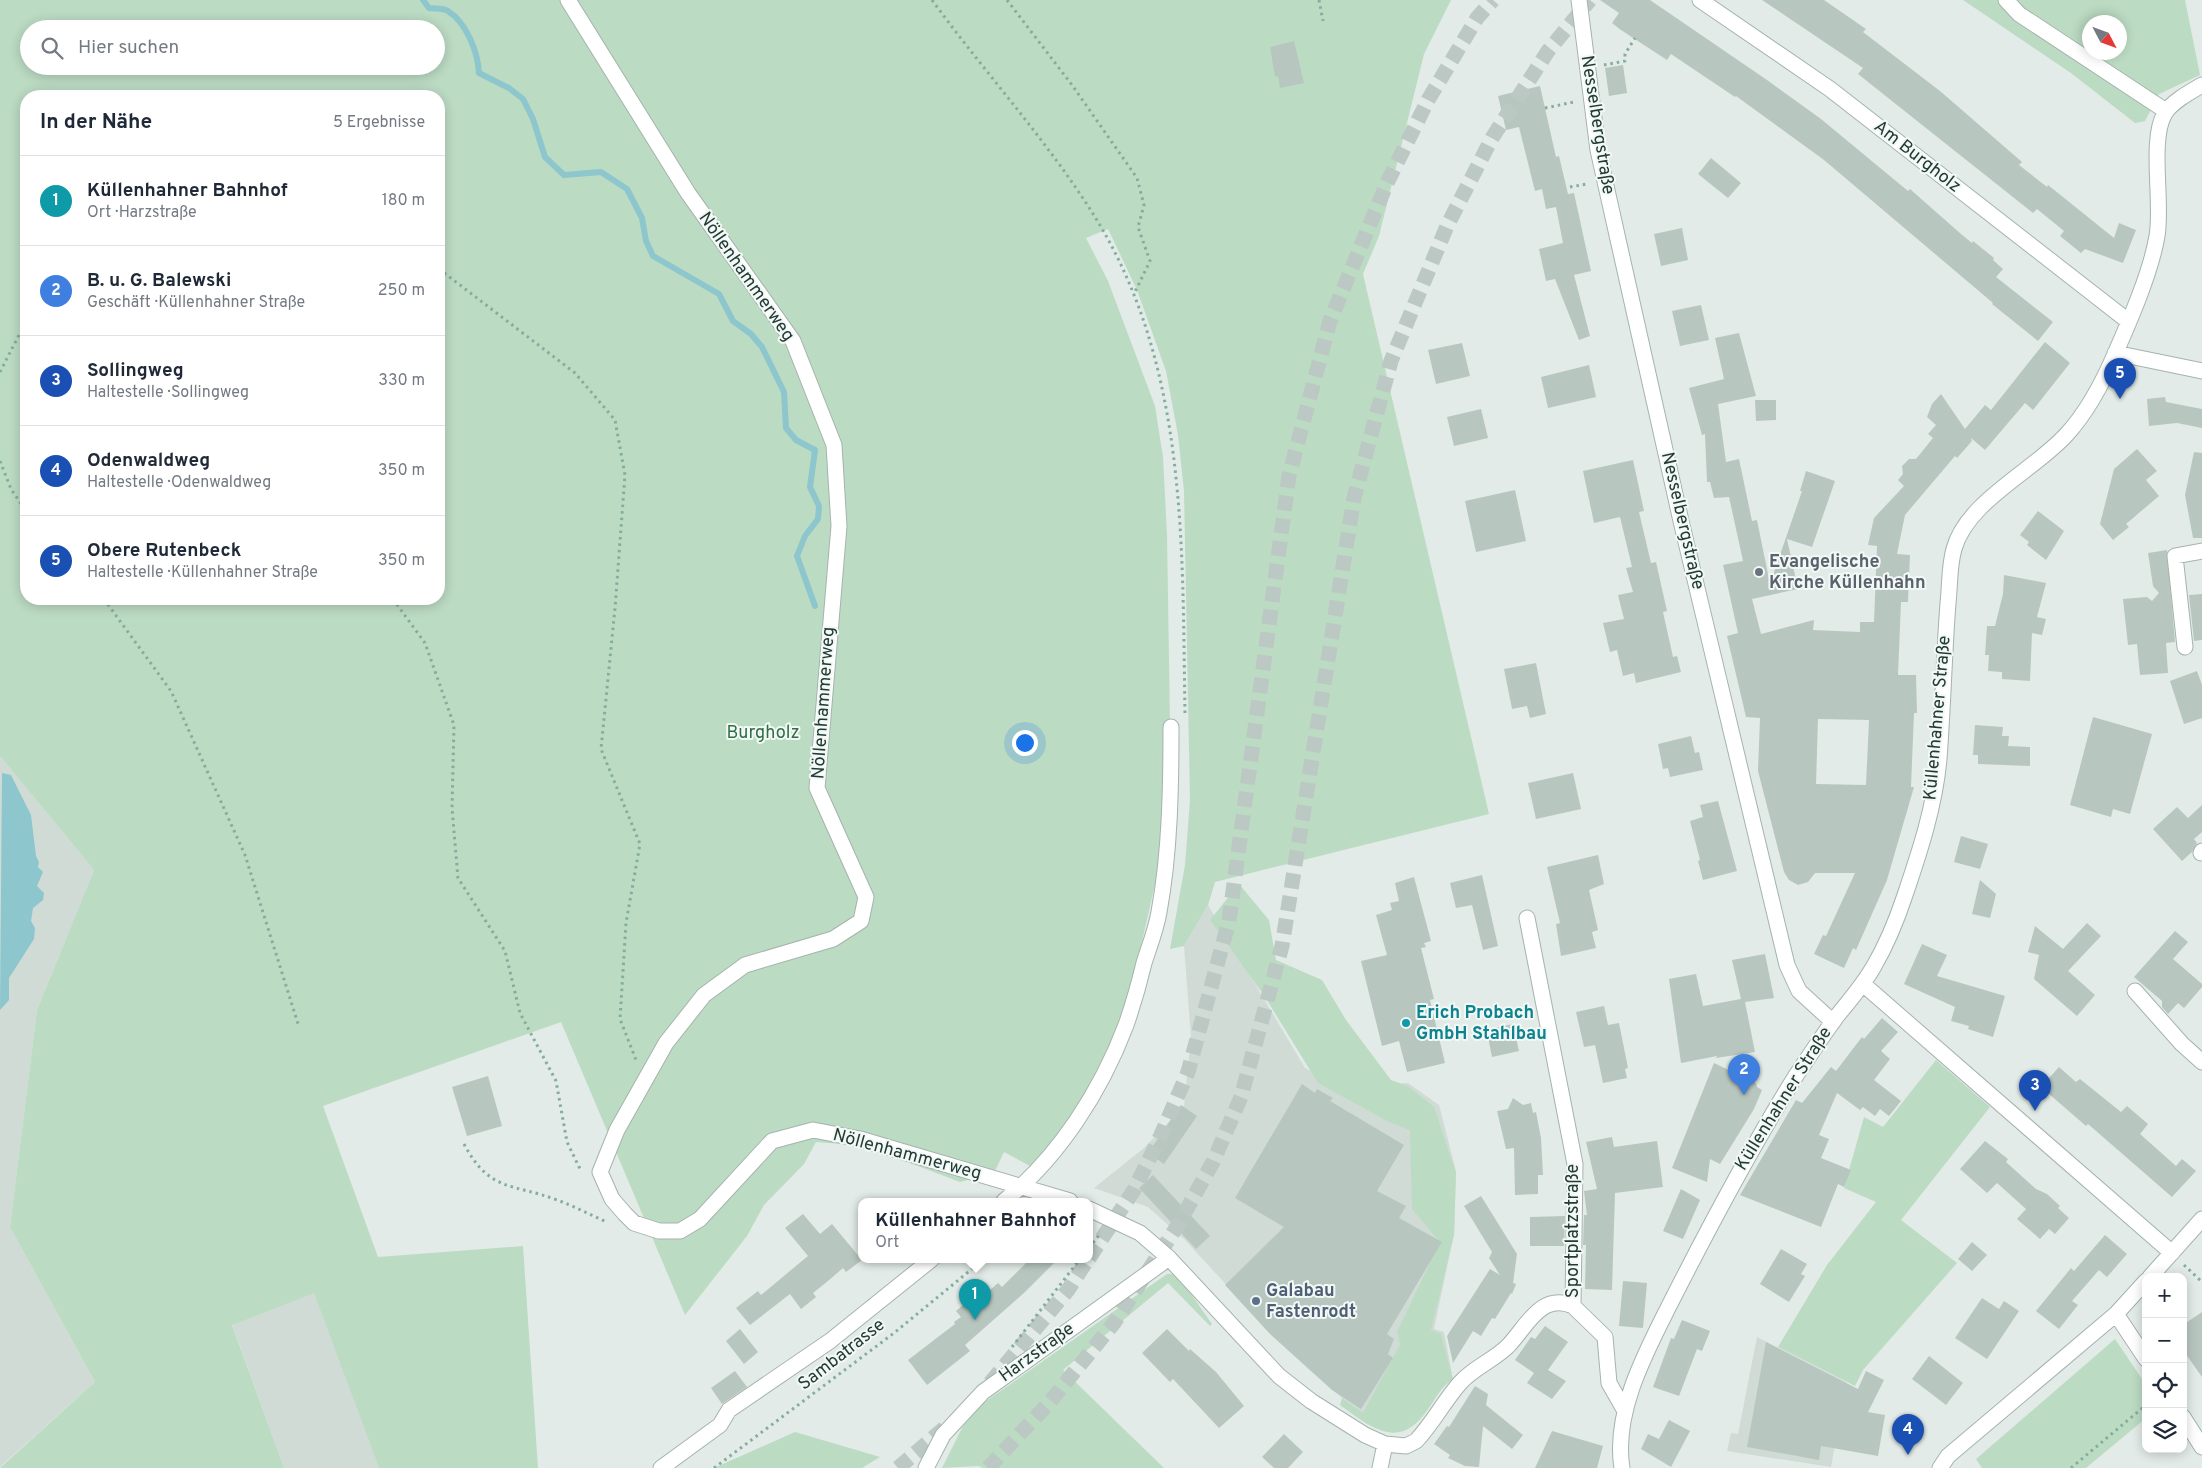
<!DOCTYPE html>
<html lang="de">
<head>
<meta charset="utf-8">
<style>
	:root { --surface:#fff; --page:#f6f6f7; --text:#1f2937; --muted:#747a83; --line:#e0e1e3; --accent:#1a73e8 }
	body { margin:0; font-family:Overpass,sans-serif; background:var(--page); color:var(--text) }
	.controls { position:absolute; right:15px; bottom:15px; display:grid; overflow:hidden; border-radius:10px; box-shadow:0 2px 12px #0003 }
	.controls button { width:45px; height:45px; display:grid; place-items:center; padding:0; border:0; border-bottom:1px solid var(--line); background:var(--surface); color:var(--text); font:25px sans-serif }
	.compass { position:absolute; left:2082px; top:15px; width:45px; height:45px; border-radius:50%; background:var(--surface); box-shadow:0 2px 12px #0003; rotate:131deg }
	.you { position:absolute; left:1024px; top:742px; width:18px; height:18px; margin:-12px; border:4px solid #fff; border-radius:50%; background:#1a73e8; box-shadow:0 0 0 8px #1a73e833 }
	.badge { display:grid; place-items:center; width:32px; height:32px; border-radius:50%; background:var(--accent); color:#fff; font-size:16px; font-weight:700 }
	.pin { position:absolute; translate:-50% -41px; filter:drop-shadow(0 1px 2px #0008) }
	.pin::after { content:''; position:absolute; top:26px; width:18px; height:15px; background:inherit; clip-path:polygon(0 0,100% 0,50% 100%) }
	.popup { position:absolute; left:858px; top:1198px; width:235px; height:65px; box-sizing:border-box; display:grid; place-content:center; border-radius:10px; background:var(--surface); filter:drop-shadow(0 1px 4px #0005); font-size:16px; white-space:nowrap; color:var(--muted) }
	.popup b { font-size:19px; color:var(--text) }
	.popup::after { content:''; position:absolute; left:50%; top:100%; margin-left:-10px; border:10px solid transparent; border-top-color:var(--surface) }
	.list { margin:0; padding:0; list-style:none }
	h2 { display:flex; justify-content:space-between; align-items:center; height:65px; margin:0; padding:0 20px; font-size:21px }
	h2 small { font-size:16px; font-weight:400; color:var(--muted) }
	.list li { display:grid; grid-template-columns:32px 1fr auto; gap:15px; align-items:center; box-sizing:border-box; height:90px; padding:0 20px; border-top:1px solid var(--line) }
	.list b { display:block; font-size:19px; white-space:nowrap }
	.list p { margin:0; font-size:16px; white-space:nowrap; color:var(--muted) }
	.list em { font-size:16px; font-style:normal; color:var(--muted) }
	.icon { flex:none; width:28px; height:28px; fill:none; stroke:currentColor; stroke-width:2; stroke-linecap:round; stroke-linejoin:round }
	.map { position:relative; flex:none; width:2202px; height:1468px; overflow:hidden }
	.search { position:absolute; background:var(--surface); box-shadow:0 2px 12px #0003; left:20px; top:20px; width:425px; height:55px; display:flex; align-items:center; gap:12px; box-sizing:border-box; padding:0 18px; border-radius:28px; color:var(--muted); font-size:19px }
	.panel { position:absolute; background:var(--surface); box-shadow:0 2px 12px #0003; left:20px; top:90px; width:425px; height:515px; border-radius:20px }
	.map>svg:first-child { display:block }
	.built { fill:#d0dbd6 }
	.green { fill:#bcdbc3; fill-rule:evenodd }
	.water { fill:#8dc6cd }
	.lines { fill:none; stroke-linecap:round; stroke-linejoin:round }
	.stream { stroke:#8dc6cd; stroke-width:6 }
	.building { fill:#b8c6c0; fill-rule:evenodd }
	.highway-tunnel { stroke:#bcc8c3; stroke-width:15; stroke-dasharray:15 8; stroke-linecap:butt }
	.minor-casing { stroke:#a5b3ae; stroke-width:17 }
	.path { stroke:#84ad9e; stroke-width:3; stroke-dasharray:2.5 4; stroke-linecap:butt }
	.minor { stroke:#fff; stroke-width:15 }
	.worship-dot { fill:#6b7280; stroke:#f2f8f5; stroke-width:2 }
	.culture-dot { fill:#0f9aa8; stroke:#f2f8f5; stroke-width:2 }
	.service-dot { fill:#5c6f8a; stroke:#f2f8f5; stroke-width:2 }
	.labels { text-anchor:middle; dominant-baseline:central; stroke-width:4; stroke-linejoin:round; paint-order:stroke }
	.street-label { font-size:18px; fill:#233b34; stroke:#f2f8f5 }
	.worship-label { font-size:18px; font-weight:bold; fill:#5b616d; stroke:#f2f8f5; text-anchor:start }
	.park-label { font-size:18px; fill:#306f46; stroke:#f2f8f5 }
	.culture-label { font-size:18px; font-weight:bold; fill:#0d838f; stroke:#f2f8f5; text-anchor:start }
	.service-label { font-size:18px; font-weight:bold; fill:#4e5e75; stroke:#f2f8f5; text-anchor:start }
</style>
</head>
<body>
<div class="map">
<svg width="2202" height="1468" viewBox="0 0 2202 1468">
	<rect width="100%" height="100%" fill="#e2ebe7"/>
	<path class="built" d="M0,756l94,114 -57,140 -27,217 85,155 -95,85z
		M1208,905l97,163 40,21 63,-6 31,22 17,66 -2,63 -20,95 10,3 8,42 -15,1 -68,43 -27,-20 -73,-67 -84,-91 -37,-33 -54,-19 50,-40 40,-42 7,-69 -7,-91z
		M314,1292l65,176h-95l-52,-144z
		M1757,1337l89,45 -15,85 -104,-16 4,-18 7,1z"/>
	<path class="green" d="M0,0h1451l-27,54 -45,182 -16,38 126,540 -274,68 -7,23 -24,41 -14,3 15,-84 5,-65 -6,-309 -6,-56 -12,-64 -29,-81 -29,-61 -22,9 22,43 47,125 8,51 4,78 3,187h-4l-2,99 -6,50 -25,110 -23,71 -30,52 -46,64 -30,-16 -10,21 -34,9 -95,-36 -49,-4 -12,22 -40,41 -17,31 -62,79 -124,-293 -238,84 55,151 145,-11 15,222h-159l-65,-175 -82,32 52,143h-284l95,-86 -85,-155 27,-217 57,-140 -94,-114zM29,29h407v37h-407zM26,96h413v503h-413z
		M1963,0h222l15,75 -41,19 -14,27 -10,2 -64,-50zM2090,22h30v30h-30z
		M1239,884l30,36 7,40 46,20 24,40 45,60 17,6 26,21 22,66 -2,62 -23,95 10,4 12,45c-13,9 -16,18 -25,30 -28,42 -55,20 -88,-4l2,-7 21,15 37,-68 -3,-13 43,-90 -28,-33 -2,-79 -21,-8 -71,-39 -53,-86 -55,-77z
		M1936,1060l54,47 -89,113 56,43 -94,107 -8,16 -77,-39 49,-82 49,-63 -32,-14 20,-71 19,10z
		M1167,1274h6l18,20 21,30 -2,2 -42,-43 -105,87 101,98h-180l-6,-2 -36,2 21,-42 19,-22z
		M2115,1339l31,46v33l-60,50h-104l-6,-9z
		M795,1432l85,25 -18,11h-148z"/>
	<path class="water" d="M2,773l9,2 20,40 5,41 3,6 -1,5 5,5 -6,14 7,7 -1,7 -10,8 -2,13 4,7 -1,11 -25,39v22l-9,10z"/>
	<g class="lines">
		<path class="stream" d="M423,0l6,8c6,1 15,0 19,3 19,12 30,42 31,62l30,15 14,11 10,20 12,38 19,18 37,-3 26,17 15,29 4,23 7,15 66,38 14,27 18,13 11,13 22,45 2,36 10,12 19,10 -5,37 9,19 -1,13 -13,17 -8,20 18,50"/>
	</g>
	<path class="building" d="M1600,0h50l117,80 54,39 87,72 2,-2 51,45 11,9 1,-2 21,17 -1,2 10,9 -7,8 57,45 -15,19 -46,-37 1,-1 -169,-143 -88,-64 -1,1 -64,-43 -4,6 -46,-30 -9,-7 7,-10z
		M1762,0h62l42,29 -3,3 77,59 82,71 -3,3 28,22 1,-2 66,53 5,-15 17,7 -13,33 -38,-14 -4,4 -21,-17 4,-5 -27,-22 -4,4 -175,-139 5,-6z
		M1294,41l10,42 -24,5 -2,-12 -3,1 -5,-30z
		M1623,65l4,28 -18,3 -4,-28z
		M1540,86l16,71 3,-1 9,38 6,-1 17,78 -17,4 16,61 -11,4 -24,-61 -9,2 -7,-32 24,-6 -7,-36 -10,2 -4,-20 -7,2 -16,-64 -13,3 -8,-34z
		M1711,158l30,25 -13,15 -30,-24z
		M1682,228l6,32 -27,6 -7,-32z
		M1701,305l8,35 -29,6 -8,-35z
		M1739,333l17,63 -38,8 8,58 13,-3 13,62 5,-1 13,64 32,-93h-2l6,-20 29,10 -23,66 -25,-8 11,50 -46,10 9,35 53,-14 -1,10 47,2v-10h14l3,-76 -9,-1 6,-27 30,-32 -6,-6 5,-6 -1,-8 7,-7h7l17,-21 -5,-4 8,-9 -9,-8 5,-13 9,-10 24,35 20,-24 6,5 54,-68 25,21 -37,47 -8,-7 -40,47 -14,-12 1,3 -7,8 -8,9 -2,-2 -50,59 -8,39 13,1 -2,47h-7l-3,73h18l1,38h-3l-3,74h3l-27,93 -31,70 -3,-2 -9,20 -30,-14 9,-19 3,1 29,-63h-40l-7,9 -10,3 -9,-5 -5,-8 -26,-101 2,-53 -14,-1 -19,-81 11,-3 -15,-68 20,-4 -14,-64 -15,1 -4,-16h-3l-2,-48 -3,1 -13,-47 35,-9 -9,-41zM1818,719l51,1 -3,65 -50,-1z
		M1462,343l8,33 -34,8 -8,-34z
		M1589,365l7,32 -48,11 -7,-31z
		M2165,397l1,5 36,7v19l-25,-5 -28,3 -2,-27z
		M1755,400h21v20l-20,1z
		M1481,409l7,29 -34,8 -7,-29z
		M2137,449l20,22 -11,9 13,16 -33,28 3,3 -16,13 -13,-16 14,-55z
		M2194,452l8,1v85h-9l-8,-43z
		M1633,460l11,51 -5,1 12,51 5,-1 11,49 -4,1 10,45 4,-1 4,16 -45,11 -2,-10 -11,3 -6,-26 -7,2 -7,-29 21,-4 -6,-24 15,-3 -7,-24 6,-1 -12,-50 -26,6 -11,-52z
		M1515,490l11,51 -50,11 -11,-51z
		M2038,511l26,20 -18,29 -19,-15 2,-3 -9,-7z
		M2167,550l8,92 -9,1 2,30 -28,2 -3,-31 -9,1 -5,-46 24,-2 5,4 7,-8 -6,-7 -5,-33z
		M2004,575l42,8 -9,34 9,2 -4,16 -10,-2 -2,48 -28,-2v-7l-14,-1 1,-16h-4l2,-29h8l8,-32z
		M2202,594v46l-8,1 -5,-46z
		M1536,663l10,51 -16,4 -3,-12 -15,3 -8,-40z
		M2197,671l5,14v33l-18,6 -14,-43z
		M2093,717l59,17 -22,80 -17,-5 -2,8 -41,-12z
		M1975,725l28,2 -1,9h7l-1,10 22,1v19l-52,-2v-9h-5z
		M1691,736l4,17 4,-1 4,18 -33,7 -2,-9 -5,1 -5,-25z
		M1573,773l8,36 -45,10 -8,-36z
		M1718,801l19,70 -34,9 -5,-19 2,-1 -10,-39 13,-4 -3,-12z
		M2202,805v27l-8,7 3,4 -5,9 -10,9 -29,-32 24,-22 11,11z
		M1961,836l27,8 -8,25 -26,-7z
		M1598,855l6,29 -15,6 9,40 -6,2 4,16 -35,8 -5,-32 4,-1 -13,-56z
		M1482,875l16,71 -15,4 -11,-45 -16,3 -6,-25z
		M1414,877l17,64 -7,2 2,4 -5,1 13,51 -4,1 15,63 -38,9 -8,-31 -17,5 -21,-85 26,-6 -11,-40 16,-5 -2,-7 9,-2 -4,-18z
		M1980,880l16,14 -6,24 -18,-4z
		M2087,923l14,13 -33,35 27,24 -18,21 -43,-37 5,-24 -11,-3 7,-26 28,23z
		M2175,931l13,11 -15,17 29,25v3l-18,21 -6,-5 -10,11 -6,-7v-6l-28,-24z
		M1922,944l25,11 -10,21 68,20 -12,41 -25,-8 1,-3 -18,-5 4,-14 -51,-23z
		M1765,954l9,44 -29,4 10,50 -39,6 1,-2 -36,7 -12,-84 27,-5 7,32 38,-7 -9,-39z
		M1604,1006l4,19 11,-2 9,45 -3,1 2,9 -24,5 -8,-38 -11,2 -8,-35z
		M1882,1018l16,14 -17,19 9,8 -16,21 27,21 -12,15 -9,-7 -5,7 -12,-9 -3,3 -23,-17 -18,42 10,4 -8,19 30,12 -7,17 -6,-3 -17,43 -81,-32 56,-95 6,3 29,-36 5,4 26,-34 2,2z
		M1513,1024l6,27 -27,6 -4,-20h3l-1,-8z
		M1714,1063l42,20 1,4 5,3 -8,19 -34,55 -10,-5 -3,23 -35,-14z
		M2059,1067l17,15 4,-3 41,33 6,-6 21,18 -8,10 36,32 6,-7 14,12 -24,26 -84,-73 -2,2 -45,-39z
		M488,1076l14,50 -35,10 -15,-49z
		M1302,1084l13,9 2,-4 16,9 -3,3 74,44 -27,46 29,15 -7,12 43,24 -55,92 7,5 -6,15 5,4 -32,51 -29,-19 -62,-56 -45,-49 59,-58 -49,-29z
		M1513,1098l10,7 8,-2 2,10 3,-1 5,26 2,37h-5v19l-23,1 -1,-47 -8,1 -9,-38 11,-2z
		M1181,1105l16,11 -33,48 -16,-11z
		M1612,1137l2,10 43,-6 6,46 -48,6 -3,97 -27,-1 1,-44h-3l1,-30h3l-3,-24 13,-2 -11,-47z
		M1985,1141l23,18 -2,3 30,27 11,5 13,12 -2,2 11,10 -14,16 -6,-5 -9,10 -23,-20 9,-10 -29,-26 -10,10 -27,-24z
		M1153,1175l57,61 -14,13 -57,-61z
		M1681,1189l19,11 -17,39 -20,-8z
		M1481,1196l36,58 -4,29 3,1 -4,10 -1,-1 -16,26 -3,-1 -11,18 -8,-5 -20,32 -6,-27 43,-67 10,6 -11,-17 3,-6 -28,-46z
		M803,1214l17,20 12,-10 30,36 -16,12 -3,-4 -15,13 -15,12 3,4 -15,12 -11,-15 -40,31 -14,-17 22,-17 3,4 47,-39 -23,-28z
		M1565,1216l-1,30h-34v-29z
		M2105,1235l22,19 -20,23 -8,-7 -27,31 6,4 -19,24 -23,-18 35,-43 3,3z
		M1972,1242l15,13 -15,16 -14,-12z
		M1781,1249l26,15 -6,10 4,2 -16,26 -29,-18z
		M1030,1259h28l-33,33 -60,53 5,6 -43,34 -19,-25 47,-36 -1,-2 7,-5 -5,-6 13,-11 4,5 25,-22 4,4z
		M1623,1281l24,2 -4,45 -24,-2z
		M1982,1298l17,11 5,-8 15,10 -32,48 -32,-21z
		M2202,1312v65l-19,-27v-25z
		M1682,1320l28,11 -8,20 -5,-2 -18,47 -26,-9 18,-49 3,1z
		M1545,1326l23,16 -20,28 18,11 -14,18 -25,-16 7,-10 -19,-13 16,-23 4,2z
		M740,1329l18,23 -14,12 -18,-23z
		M1167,1329l22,22 1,-2 26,23 28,34 -25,22 -46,-49 -3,3 -28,-29z
		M1766,1342l92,47 8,-18 18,9 -16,32 17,3 -7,41 -57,-10 -2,14 -72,-13z
		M1929,1356l34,27 -17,22 -34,-26z
		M735,1371l12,16 -25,17 -11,-16z
		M1475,1386l13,8 -2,11 37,30 -11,14 -29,-23 -4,41 -14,-1 -17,-8 2,-3 -16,-11 13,-18 2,1z
		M1669,1420l21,11 -19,36 -30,-18 7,-15 11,5z
		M1552,1431l51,15 -6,22h-62z
		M1284,1434l19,18 -15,16h-14l-12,-11z"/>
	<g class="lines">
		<path class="highway-tunnel" d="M1089,1258l45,-68 27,-55 27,-63 41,-151 60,-445 41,-155 57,-138 41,-83 49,-82 16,-18
			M990,1383l78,-93 20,-31
			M898,1468l49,-42
			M988,1468l61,-65 65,-80 64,-98 35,-63 28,-65 41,-151 72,-448 37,-137 56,-135 45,-88 56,-87 42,-51"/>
		<g class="minor-casing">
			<path id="minor" d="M568,0l120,193 105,148 41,104 5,81 -22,262 49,109 -5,24 -28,18 -88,26 -41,30 -38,48 -49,87 -17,42 12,27 13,15 9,9 25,8h21l20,-12 72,-78 41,-11 47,9 210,62
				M1579,0l19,150 83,371 106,444 12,26 34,31
				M1700,0l130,89 298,232
				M2006,0l13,14 147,97
				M2115,353l87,18
				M2185,647l-10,-91 27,-5
				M2201,853l1,-2
				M1527,918l48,246 -2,142 32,31 4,46 16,28
				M1863,984l309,269
				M2135,991l47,53 20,18
				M1004,1201c55,-44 97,-110 122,-176 7,-20 13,-41 18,-62 5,-16 12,-33 15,-51 11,-60 12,-124 12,-185
				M1089,1209l51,24 29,25 110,118 32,25 54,34 20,9 21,2 10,-5c17,-18 28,-40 44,-58 13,-15 34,-23 48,-37 19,-20 33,-54 65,-40
				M2150,1277l52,-58
				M2116,1314l30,45
				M2183,1417l19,30
				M661,1468l59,-43 9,-15 101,-69 102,-82
				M926,1468l17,-33 40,-43 186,-134
				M1380,1468l5,-24
				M1622,1468c-9,-55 23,-114 47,-162 40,-79 81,-157 128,-232 13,-19 26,-39 40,-58 13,-16 27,-32 37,-50 13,-22 23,-47 31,-71 15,-44 30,-90 34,-136 4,-52 5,-104 9,-156 2,-18 1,-37 6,-54 13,-48 81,-79 113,-115 21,-23 36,-52 48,-80 15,-34 36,-82 42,-118 6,-33 -8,-97 8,-123 8,-12 25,-21 37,-28
				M1940,1468l8,-12 168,-142 30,-33"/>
		</g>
		<path class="path" d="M932,0c53,73 115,140 163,217 93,150 87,327 90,497
			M1007,0l65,85 65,93 7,27 -6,22 12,34 -16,33
			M1319,0l4,21
			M1604,65l21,-4v-7l10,-16
			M1545,108l29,-6
			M1570,187l17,-3
			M439,269l136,104 40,47 10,55 -10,133 -14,141 39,95 -14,79 -6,96 16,41
			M0,372l19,-37 7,-1
			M0,461l11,28 15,22
			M104,599l67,92 74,164 54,172
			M393,599l32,44 29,82 -2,83 6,70 47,73 15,62 36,68 11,61 14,29
			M464,1144c26,49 49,39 93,56 17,6 33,15 50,22
			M1089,1248l11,-14
			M2184,1265l18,17
			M1012,1347l68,-88
			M714,1468l180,-135 90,-74
			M2071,1468l75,-63"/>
		<use href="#minor" class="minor"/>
	</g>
	<circle class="worship-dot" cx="1759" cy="572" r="5"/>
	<circle class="culture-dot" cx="1406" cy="1023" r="5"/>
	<circle class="service-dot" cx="1256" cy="1301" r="5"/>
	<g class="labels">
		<g class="street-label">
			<text transform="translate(1597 125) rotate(81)">Nesselbergstraße</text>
			<text transform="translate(1917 157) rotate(38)">Am Burgholz</text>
			<text transform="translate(746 277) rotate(55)">Nöllenhammerweg</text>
			<text transform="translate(1682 521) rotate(77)">Nesselbergstraße</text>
			<text transform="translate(824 703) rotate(-86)">Nöllenhammerweg</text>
			<text transform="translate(1938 718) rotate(-85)">Küllenhahner Straße</text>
			<text transform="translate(1784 1099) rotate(-58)">Küllenhahner Straße</text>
			<text transform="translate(907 1155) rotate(15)">Nöllenhammerweg</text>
			<text transform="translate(1573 1231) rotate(-90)">Sportplatzstraße</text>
			<text transform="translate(1037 1353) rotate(-36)">Harzstraße</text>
			<text transform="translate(842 1355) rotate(-38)">Sambatrasse</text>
		</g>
		<g class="worship-label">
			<text x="1769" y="562">Evangelische<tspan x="1769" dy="21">Kirche Küllenhahn</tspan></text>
		</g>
		<g class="park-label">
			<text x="763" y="733">Burgholz</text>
		</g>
		<g class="culture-label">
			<text x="1416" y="1013">Erich Probach<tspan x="1416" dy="21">GmbH Stahlbau</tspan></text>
		</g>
		<g class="service-label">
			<text x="1266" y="1291">Galabau<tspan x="1266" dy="21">Fastenrodt</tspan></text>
		</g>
	</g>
</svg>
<div class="controls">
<button>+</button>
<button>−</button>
<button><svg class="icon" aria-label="locate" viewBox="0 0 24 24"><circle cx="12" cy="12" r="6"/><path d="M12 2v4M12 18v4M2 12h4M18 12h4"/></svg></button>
<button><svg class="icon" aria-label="layers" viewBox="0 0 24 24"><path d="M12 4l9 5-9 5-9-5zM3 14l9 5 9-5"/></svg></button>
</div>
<svg class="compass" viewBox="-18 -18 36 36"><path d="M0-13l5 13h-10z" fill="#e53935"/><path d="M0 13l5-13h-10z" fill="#747a83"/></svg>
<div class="you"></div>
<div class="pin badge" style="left:975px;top:1320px;background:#0f9aa8">1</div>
<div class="popup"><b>Küllenhahner Bahnhof</b>Ort</div>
<div class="pin badge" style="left:1744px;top:1095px;background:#3f7fe0">2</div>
<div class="pin badge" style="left:2035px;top:1111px;background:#1a4fb4">3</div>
<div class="pin badge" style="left:1908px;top:1455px;background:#1a4fb4">4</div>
<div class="pin badge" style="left:2120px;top:399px;background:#1a4fb4">5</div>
<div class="search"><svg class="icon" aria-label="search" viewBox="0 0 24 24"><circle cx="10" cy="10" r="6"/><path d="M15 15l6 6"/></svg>Hier suchen</div>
<section class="panel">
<h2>In der Nähe<small>5 Ergebnisse</small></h2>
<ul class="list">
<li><span class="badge" style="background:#0f9aa8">1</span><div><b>Küllenhahner Bahnhof</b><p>Ort · Harzstraße</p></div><em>180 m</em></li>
<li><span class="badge" style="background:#3f7fe0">2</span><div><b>B. u. G. Balewski</b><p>Geschäft · Küllenhahner Straße</p></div><em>250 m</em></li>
<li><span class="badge" style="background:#1a4fb4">3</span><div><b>Sollingweg</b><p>Haltestelle · Sollingweg</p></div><em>330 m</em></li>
<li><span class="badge" style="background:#1a4fb4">4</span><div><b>Odenwaldweg</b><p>Haltestelle · Odenwaldweg</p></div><em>350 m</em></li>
<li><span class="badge" style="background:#1a4fb4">5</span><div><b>Obere Rutenbeck</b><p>Haltestelle · Küllenhahner Straße</p></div><em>350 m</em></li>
</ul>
</section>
</div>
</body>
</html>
